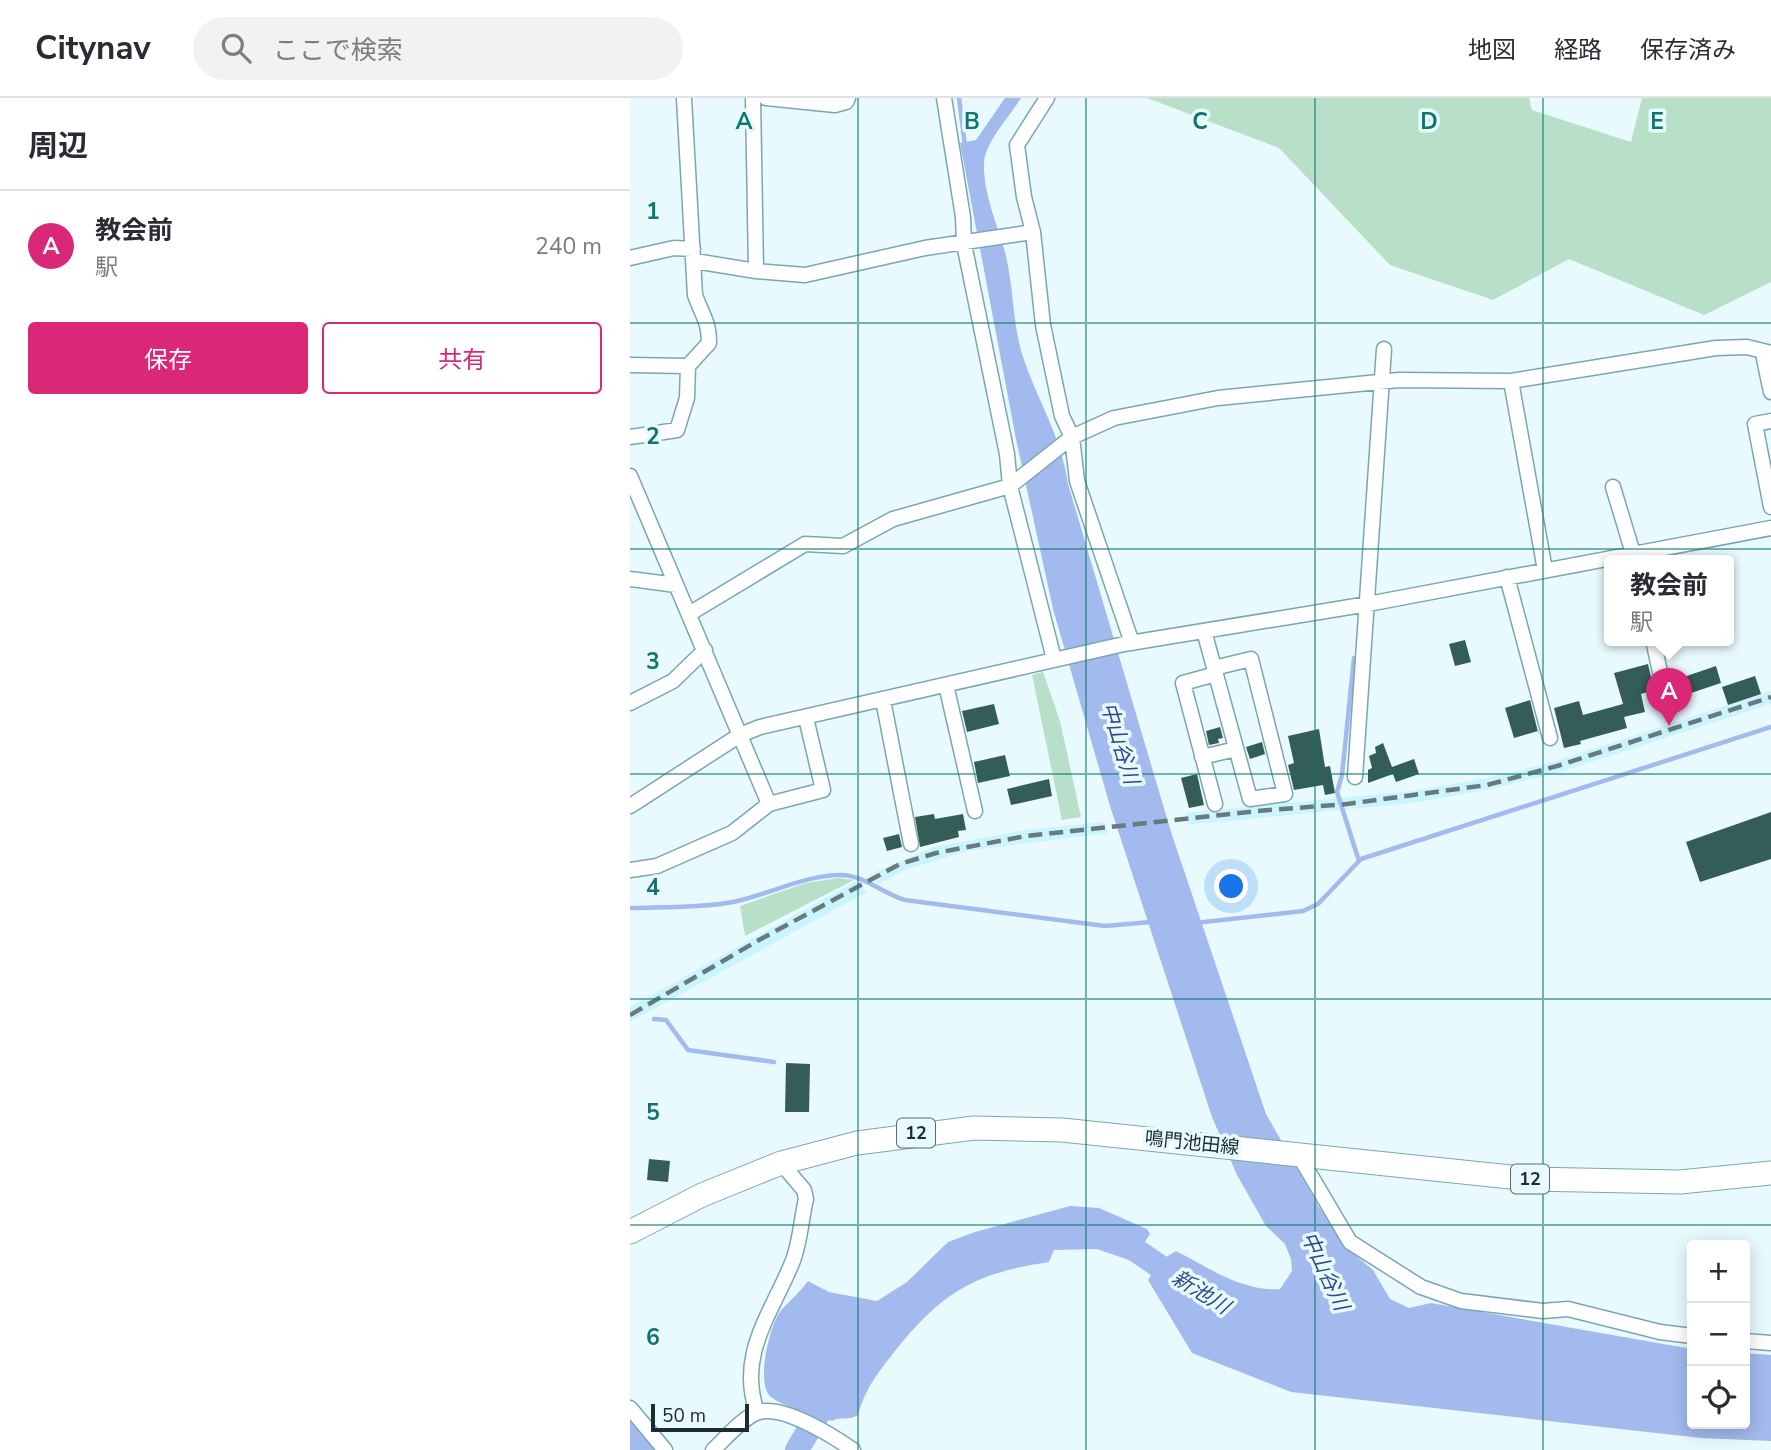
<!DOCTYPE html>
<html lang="ja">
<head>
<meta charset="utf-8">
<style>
	:root { --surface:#fff; --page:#f2f2f3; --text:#2b2b33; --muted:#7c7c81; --line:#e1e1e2; --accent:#db2777 }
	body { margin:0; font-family:"Nunito Sans","Noto Sans JP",sans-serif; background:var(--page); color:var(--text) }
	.controls { position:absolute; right:21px; bottom:21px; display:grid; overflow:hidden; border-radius:7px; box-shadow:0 4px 18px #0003 }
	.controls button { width:63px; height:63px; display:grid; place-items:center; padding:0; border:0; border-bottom:2px solid var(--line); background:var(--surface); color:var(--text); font:35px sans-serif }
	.scale { position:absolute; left:21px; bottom:18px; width:98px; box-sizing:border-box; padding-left:7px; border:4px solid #1b2d30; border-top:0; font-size:19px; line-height:24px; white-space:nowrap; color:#1b2d30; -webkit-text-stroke:5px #e8fafe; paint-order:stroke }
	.you { position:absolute; left:602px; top:789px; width:24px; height:24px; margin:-18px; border:5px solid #fff; border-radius:50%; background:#1a73e8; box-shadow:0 0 0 10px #1a73e833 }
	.badge { display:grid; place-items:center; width:46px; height:46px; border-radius:50%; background:var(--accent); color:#fff; font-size:23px; font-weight:700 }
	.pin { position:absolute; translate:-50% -58px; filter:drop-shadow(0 2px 4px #0008) }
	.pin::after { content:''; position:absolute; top:37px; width:24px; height:21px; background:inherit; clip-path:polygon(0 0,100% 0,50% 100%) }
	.popup { position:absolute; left:974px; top:457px; width:130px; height:91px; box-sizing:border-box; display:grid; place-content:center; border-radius:7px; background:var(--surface); filter:drop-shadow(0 2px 5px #0005); font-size:23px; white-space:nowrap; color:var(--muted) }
	.popup b { font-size:26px; color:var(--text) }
	.popup::after { content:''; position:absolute; left:50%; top:100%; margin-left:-14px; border:14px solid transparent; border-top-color:var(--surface) }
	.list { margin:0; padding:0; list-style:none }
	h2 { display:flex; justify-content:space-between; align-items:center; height:91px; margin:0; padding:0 28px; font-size:30px }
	h2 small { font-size:23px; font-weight:400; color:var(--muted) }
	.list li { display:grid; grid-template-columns:46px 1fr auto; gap:21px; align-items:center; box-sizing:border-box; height:112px; padding:0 28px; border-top:2px solid var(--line) }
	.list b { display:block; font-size:26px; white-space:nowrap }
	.list p { margin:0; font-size:23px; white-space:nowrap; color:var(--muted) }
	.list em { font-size:23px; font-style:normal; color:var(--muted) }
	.actions { display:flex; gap:14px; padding:21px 28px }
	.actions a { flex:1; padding:16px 0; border:2px solid var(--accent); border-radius:7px; text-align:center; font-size:24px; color:var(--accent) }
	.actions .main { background:var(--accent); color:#fff }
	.icon { flex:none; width:38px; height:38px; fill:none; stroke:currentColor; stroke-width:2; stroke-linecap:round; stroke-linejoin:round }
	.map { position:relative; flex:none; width:1141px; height:1352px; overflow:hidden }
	header { display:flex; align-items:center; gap:42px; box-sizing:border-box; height:98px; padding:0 35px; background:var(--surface); border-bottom:2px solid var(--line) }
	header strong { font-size:33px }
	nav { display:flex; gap:38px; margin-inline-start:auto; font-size:24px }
	.search { width:490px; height:63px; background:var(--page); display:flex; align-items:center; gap:18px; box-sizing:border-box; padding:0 24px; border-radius:38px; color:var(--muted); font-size:26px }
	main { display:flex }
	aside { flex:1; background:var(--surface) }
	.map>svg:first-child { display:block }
	.built { fill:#caf5fe }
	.green { fill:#b8dfc7 }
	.water { fill:#a2baed }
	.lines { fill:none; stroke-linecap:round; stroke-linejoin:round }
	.stream { stroke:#a2baed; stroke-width:4.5 }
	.river { stroke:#a2baed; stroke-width:24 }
	.building { fill:#345d58 }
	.street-casing { stroke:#7ca6af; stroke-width:17 }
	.primary-casing { stroke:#7ca6af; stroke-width:25 }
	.street { stroke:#fff; stroke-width:14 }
	.primary { stroke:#fff; stroke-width:23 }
	.rail { stroke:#687a7d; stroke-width:4.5; stroke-dasharray:14 7; stroke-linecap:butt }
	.grid { fill:none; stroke:#0f766e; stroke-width:2; stroke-opacity:0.55 }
	.labels { text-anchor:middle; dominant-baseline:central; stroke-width:7; stroke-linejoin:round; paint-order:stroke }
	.shield { fill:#e8fafe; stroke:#586a6e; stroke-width:2 }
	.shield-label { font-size:18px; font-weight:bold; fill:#1b2d30 }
	.street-label { font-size:19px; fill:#1b2d30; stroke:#e8fafe }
	.water-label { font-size:21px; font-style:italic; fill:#304987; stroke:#e8fafe }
	.grid-label { font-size:23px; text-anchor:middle; font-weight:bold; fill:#0f766e; stroke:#e8fafe; stroke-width:7; stroke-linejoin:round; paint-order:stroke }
</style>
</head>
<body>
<header>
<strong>Citynav</strong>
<div class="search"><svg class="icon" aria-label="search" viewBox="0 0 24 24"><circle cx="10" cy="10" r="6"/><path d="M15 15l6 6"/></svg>ここで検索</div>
<nav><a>地図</a><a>経路</a><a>保存済み</a></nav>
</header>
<main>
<aside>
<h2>周辺<small></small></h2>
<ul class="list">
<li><span class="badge">A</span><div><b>教会前</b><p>駅</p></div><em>240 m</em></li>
</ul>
<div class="actions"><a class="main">保存</a><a>共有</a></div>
</aside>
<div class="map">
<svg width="1141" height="1352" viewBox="0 0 1141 1352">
	<rect width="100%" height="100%" fill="#e8fafe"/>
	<path class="built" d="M1141,593v13l-211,68 -73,18 -75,13 -224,22 -3,-12 227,-22 75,-13 69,-17z
		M475,724l3,11 -141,18 -62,19 -26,14 -10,-9 64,-28 92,-17z
		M226,783l11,11 -237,130v-15z"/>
	<path class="green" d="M517,0h382l3,12 99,32 11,-44h129v184l-67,33 -135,-56 -76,41 -103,-35 -111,-117z
		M413,574l17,49 21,96 -19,3 -30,-145z
		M209,780l15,2 -109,56 -5,-30 66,-23z"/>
	<path class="water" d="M375,0h16c-11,18 -36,44 -37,65 -1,30 13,61 21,89 9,35 7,71 18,105 15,45 38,78 45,127l103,348 95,282 53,93 28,41 26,22 17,29 19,9 22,-5 261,46v75h53v-71l26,2v86l-70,-3 -410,-46 -99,-39 -44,-73 12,-19 16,-10c32,16 66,41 104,38l12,-18 -1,-12 -6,-15 -19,-18 -29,-51 -25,-58 -102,-311 -57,-197 -37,-170 -56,-296 16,-3z
		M440,1108l29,2 48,21 3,5 -18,27 -35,-12 -43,1 -5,12c-74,11 -107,30 -154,89 -18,23 -29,36 -37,64 -9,6 -18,1 -26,6 -16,-6 -49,-14 -61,-24 -16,-12 -1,-75 11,-88 9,-9 18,-17 26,-28l21,11 48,9 30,-19 41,-40 27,-10z
		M0,1318l26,34h-26z"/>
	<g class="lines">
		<path class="stream" d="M329,0l6,48
			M724,560l-12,117 -5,17 22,69
			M0,810c32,-1 65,0 97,-5 38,-6 75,-28 114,-28 23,0 42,19 64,25l200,26 46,-4
			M565,825l108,-12 15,-7 43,-45 410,-132
			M24,921l12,1 22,30 86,12"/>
		<path class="river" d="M478,1141l26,10 50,34
			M167,1352l37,-63"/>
	</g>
	<path class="building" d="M835,542l6,22 -16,4 -6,-22z
		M1018,566l6,26 -13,4 4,18 -21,5 3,11 -47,13 1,3 -17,4 -10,-40 25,-7 4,14 40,-11 -9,-31z
		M1086,568l5,17 -42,14 -4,-17z
		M1125,578l6,18 -33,11 -6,-18z
		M900,602l9,36 -1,-5 -24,7 -9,-30z
		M364,606l5,20 -32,8 -5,-21z
		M590,629l3,11 -5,1 1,4 -10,2 -3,-14z
		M689,631l6,38 5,-1 5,27 -10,2 -2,-10 -29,5 -6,-25 6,-2 -6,-27z
		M632,644l3,12 -15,5 -4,-12z
		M753,645l9,24 22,-8 5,15 -23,8 -3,-8 -25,9v-13l4,-2 -3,-12 7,-3 -1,-6z
		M375,657l5,21 -32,7 -4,-21z
		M567,676l7,31 -15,3 -8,-30z
		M419,681l3,17 -41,9 -4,-16z
		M1141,714v47l-71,23 -14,-40z
		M304,716l1,5 28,-5 3,16 -8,1 1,6 -39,10 -5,-30z
		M269,736l3,13 -15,4 -4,-13z
		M156,965l24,1 -1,48h-24z
		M19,1061l21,2 -2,21 -21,-2z"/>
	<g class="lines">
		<g class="street-casing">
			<path id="street" d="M123,0l3,173
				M136,0l69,7 11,-3 2,-4
				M314,0l19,119 1,27 43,210 3,32 44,173
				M417,0l-30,47 7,52 9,35 10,93 19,91 10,21 5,44 55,162
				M0,160l44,-10 19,1
				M65,163l61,10 49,4 120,-27 108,-16
				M1135,254l-1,7 7,33
				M0,267l58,1
				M881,283l34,189
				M1141,323l-16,3 16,83
				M0,339l47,-7 10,-32 1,-32 21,-23c0,-23 -7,-27 -14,-48l-11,-197
				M0,378l139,328
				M983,389l22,73
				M877,479l43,161
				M0,481l46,6
				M59,516l116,-70 38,2 50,-27 117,-33 62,-49 42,-19 104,-20 181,-18 112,1 205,-33 31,-1 24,6
				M574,533l46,168 35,-5 -34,-135 -37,9
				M1023,542l15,68
				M316,587l29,126
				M253,602l28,144
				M0,605l43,-22 32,-31
				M572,659l34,-8
				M725,679l29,-428
				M585,706l-32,-121 33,-9
				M0,708l110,-71 20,-8 364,-83 244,-40 403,-76
				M0,772l27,-4 75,-33 37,-29 54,-14 -17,-72
				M668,1056l52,88 71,45 40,14 82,10 25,-2 92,23 32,4
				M1115,1243l26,2
				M0,1310l35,42
				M127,1314c-20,-57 14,-98 35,-149 8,-19 9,-43 14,-64l-2,-9 -23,-27
				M83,1352c12,-11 31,-34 46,-38 25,-7 74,24 94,38"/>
		</g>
		<g class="primary-casing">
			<path id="primary" d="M0,1134l72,-37 79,-32 76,-20 117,-15 88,2 467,49 151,3 91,-9"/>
		</g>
		<use href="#street" class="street"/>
		<use href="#primary" class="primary"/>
		<path class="rail" d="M0,917l129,-75 141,-76 36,-11 90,-17 231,-25 90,-7 140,-19 70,-19 214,-69"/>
	</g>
	<path class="grid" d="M228,0v1352M456,0v1352M685,0v1352M913,0v1352M0,225h1141M0,451h1141M0,676h1141M0,901h1141M0,1127h1141"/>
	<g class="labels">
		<g class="shield">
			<rect x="267" y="1020.5" width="38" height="29" rx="5"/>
			<rect x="881" y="1066.5" width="38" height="29" rx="5"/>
		</g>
		<g class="shield-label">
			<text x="286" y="1035">12</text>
			<text x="900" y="1081">12</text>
		</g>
		<g class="street-label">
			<text transform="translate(562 1045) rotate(6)">鳴門池田線</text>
		</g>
		<g class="water-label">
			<text transform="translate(490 645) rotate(73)">中山谷川</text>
			<text transform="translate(695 1173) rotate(65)">中山谷川</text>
			<text transform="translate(571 1194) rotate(32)">新池川</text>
		</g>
	</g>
	<g class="grid-label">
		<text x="114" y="31">A</text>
		<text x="342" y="31">B</text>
		<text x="570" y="31">C</text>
		<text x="799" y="31">D</text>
		<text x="1027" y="31">E</text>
		<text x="23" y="121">1</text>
		<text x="23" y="346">2</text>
		<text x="23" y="571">3</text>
		<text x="23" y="797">4</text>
		<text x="23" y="1022">5</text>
		<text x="23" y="1247">6</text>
	</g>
</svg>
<div class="controls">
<button>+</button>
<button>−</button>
<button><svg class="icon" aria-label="locate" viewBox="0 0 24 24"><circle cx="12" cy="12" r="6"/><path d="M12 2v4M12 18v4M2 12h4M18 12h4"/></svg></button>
</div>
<div class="scale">50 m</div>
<div class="you"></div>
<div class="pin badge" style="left:1039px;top:628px">A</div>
<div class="popup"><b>教会前</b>駅</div>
</div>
</main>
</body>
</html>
